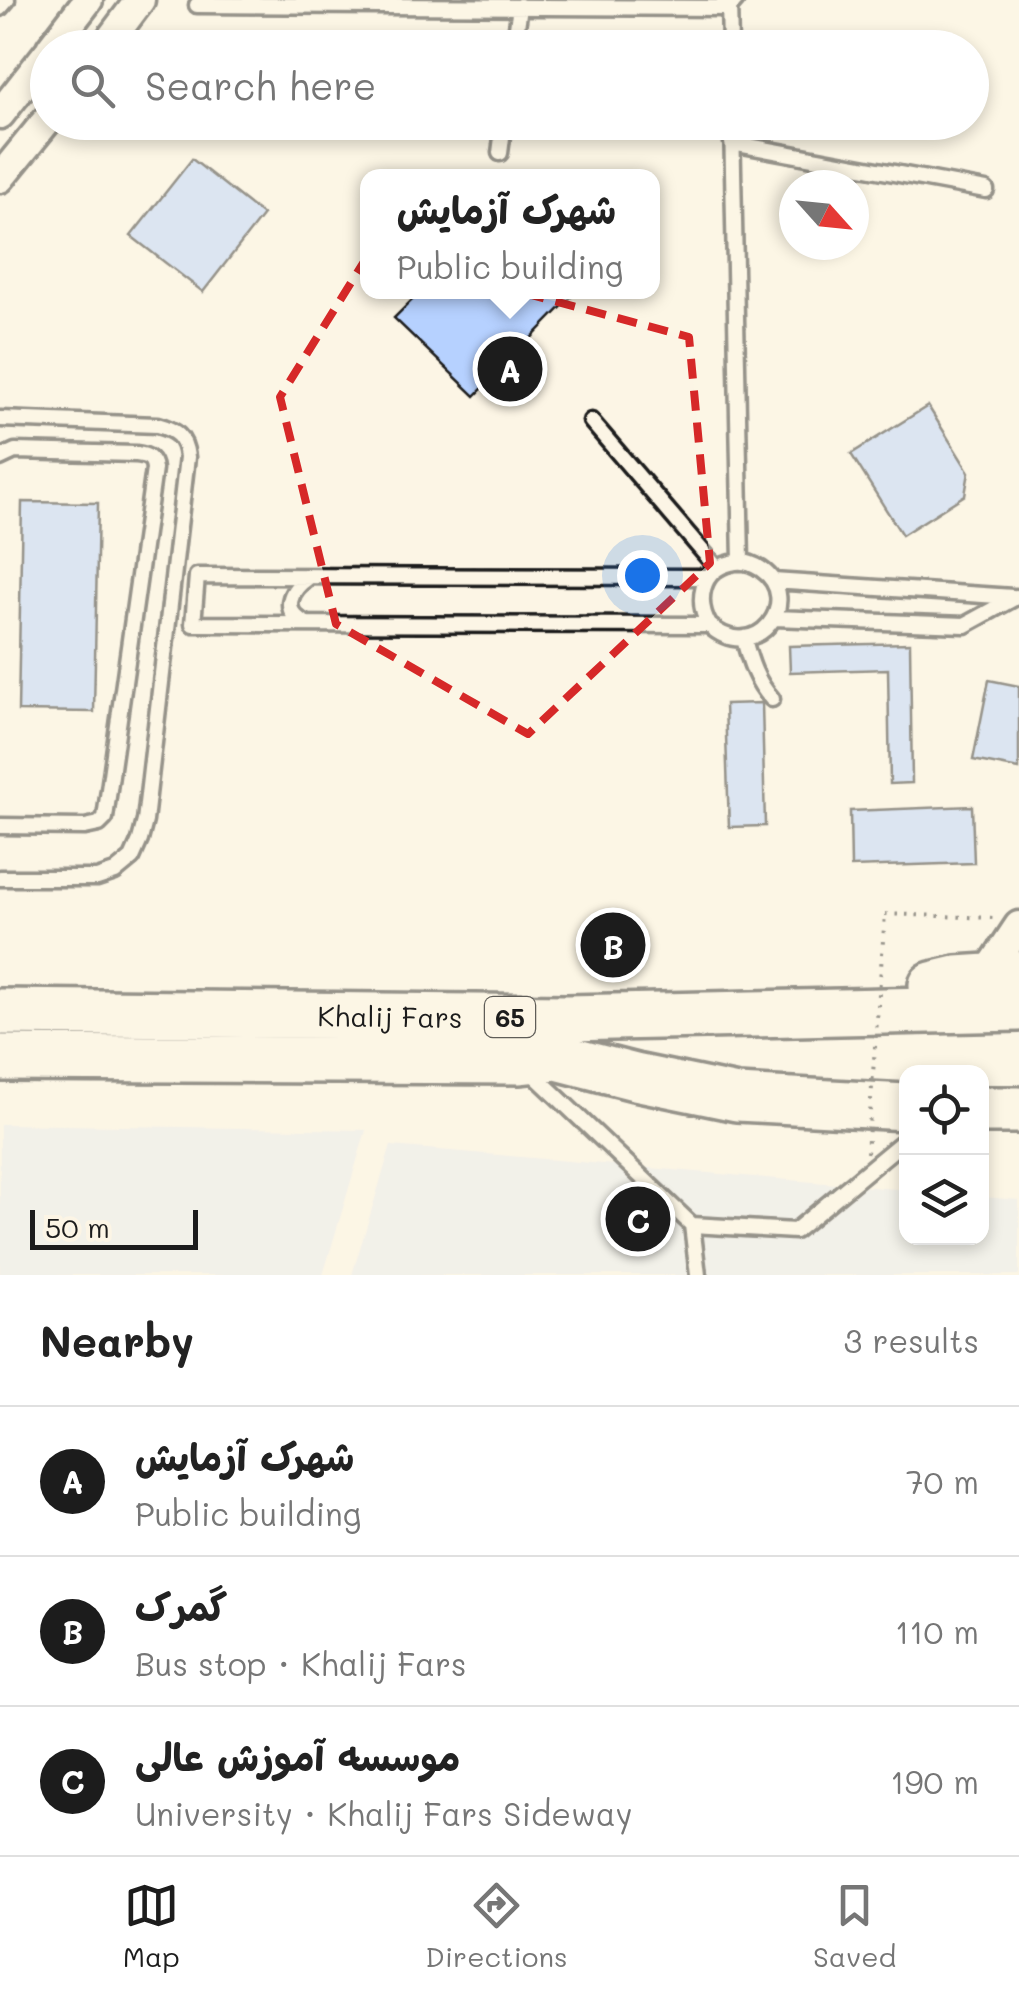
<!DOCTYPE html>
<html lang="en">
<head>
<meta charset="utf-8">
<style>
	:root { --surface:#fff; --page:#f2f2f2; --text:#222; --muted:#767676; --line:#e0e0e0; --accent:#1c1c1c }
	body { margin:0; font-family:Mali,"Playpen Sans Arabic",sans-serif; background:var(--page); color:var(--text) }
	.controls { position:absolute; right:30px; bottom:30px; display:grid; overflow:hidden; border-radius:20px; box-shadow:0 5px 15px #0003 }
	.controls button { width:90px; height:90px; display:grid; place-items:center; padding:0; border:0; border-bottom:2px solid var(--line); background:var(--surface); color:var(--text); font:50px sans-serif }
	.compass { position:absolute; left:779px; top:170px; width:90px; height:90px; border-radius:50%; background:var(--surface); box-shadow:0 5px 15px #0003; rotate:117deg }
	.scale { position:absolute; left:30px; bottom:25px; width:168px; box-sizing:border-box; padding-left:10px; border:5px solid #1c1c1c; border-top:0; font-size:28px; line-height:35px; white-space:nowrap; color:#1c1c1c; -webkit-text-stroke:8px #fcf5e5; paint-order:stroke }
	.you { position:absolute; left:642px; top:575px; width:35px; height:35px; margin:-25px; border:8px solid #fff; border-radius:50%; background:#1a73e8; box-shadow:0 0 0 15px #1a73e833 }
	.badge { display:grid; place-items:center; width:65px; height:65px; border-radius:50%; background:var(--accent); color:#fff; font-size:32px; font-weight:700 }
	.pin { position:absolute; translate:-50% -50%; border:5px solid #fff; box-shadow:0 2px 10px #0006 }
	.popup { position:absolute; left:360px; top:169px; width:300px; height:130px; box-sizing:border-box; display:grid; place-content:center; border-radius:20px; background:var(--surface); filter:drop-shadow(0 2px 8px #0005); font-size:32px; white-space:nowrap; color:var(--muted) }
	.popup b { font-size:38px; color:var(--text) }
	.popup::after { content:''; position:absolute; left:50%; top:100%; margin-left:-20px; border:20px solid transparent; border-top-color:var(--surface) }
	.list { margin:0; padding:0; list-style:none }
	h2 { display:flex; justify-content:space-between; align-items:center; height:130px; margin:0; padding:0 40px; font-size:42px }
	h2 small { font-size:32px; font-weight:400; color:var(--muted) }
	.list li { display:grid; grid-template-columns:65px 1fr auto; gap:30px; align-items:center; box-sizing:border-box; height:150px; padding:0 40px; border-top:2px solid var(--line) }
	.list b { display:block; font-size:38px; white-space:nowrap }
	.list p { margin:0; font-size:32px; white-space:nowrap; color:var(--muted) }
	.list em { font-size:32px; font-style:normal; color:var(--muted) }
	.icon { flex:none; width:55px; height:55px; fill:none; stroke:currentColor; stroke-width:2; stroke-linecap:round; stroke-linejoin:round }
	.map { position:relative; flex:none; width:1019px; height:1275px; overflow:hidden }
	.search { position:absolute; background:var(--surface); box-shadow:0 5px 15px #0003; left:30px; right:30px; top:30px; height:110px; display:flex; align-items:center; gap:25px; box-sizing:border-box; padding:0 35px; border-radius:55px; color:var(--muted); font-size:38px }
	.sheet { height:580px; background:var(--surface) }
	nav { display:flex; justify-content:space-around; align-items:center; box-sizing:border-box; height:140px; border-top:2px solid var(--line); background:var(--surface); font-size:28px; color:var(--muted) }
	nav a { display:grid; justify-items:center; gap:5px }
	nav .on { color:var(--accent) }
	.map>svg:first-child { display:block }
	.built { fill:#e7eaed }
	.building { fill:#b6d1ff; stroke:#1c1c1c; stroke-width:2.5 }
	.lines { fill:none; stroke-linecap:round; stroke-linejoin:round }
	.service-casing { stroke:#1c1c1c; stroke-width:21 }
	.minor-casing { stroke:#1c1c1c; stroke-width:35 }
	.trunk-casing { stroke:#1c1c1c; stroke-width:52 }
	.path { stroke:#1c1c1c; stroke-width:4; stroke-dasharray:2.5 8; stroke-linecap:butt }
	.service { stroke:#fcf5e5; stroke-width:14 }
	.minor { stroke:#fcf5e5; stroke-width:28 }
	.trunk { stroke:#fcf5e5; stroke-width:45 }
	.path-bridge { stroke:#1c1c1c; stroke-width:4; stroke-dasharray:2.5 8; stroke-linecap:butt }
	.marked { fill:none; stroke:#d62828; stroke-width:8; stroke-dasharray:20 12; stroke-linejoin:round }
	.labels { text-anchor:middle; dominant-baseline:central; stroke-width:9; stroke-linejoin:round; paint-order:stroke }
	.shield { fill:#fcf5e5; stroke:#5f5d58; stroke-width:2.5 }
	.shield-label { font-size:25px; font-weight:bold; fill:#1c1c1c }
	.street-label { font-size:28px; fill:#1c1c1c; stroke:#fcf5e5 }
</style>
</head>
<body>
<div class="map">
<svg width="1019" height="1275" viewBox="0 0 1019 1275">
	<rect width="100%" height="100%" fill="#fcf5e5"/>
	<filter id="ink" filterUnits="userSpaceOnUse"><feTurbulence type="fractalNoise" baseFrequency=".01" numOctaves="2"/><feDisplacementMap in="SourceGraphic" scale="20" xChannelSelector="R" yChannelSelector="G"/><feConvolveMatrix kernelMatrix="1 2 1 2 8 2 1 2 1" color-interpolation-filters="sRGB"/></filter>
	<g filter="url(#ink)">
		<path class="built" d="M0,1124l366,6 -43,145h-323z
			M391,1146l515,44v48h76v-41l37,3v75h-667z"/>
		<path class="building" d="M192,159l71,56 -60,77 -72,-56z
			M420,292h156l-101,104 -81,-78z
			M928,406l41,66 -4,23 -63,40 -51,-81z
			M22,502l76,1 -4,209 -76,-1z
			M910,643l2,140 -22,1 -2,-115 -98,3 -1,-26z
			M989,680l30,6v83l-46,-9z
			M762,703l3,123 -36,1 -4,-123z
			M972,806l2,57 -123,4 -1,-56z"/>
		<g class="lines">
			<g class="service-casing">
				<path id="service" d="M729,0l1,48
					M197,5l532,3 7,-8
					M0,8l7,-8
					M514,48l6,-42
					M732,122l9,440
					M732,143l254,47
					M500,153l4,-31
					M0,419l157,6c19,5 28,12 30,32l-42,364 -5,19 -8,18 -17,14 -18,6h-97
					M591,421l126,147
					M0,458l15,-7 121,3c11,1 17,4 18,15l-49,349 -6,6 -14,3 -85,-1
					M708,577l-511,-1 -4,48 516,1c46,42 97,-25 52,-56 -9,-6 -20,-9 -30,-6 -31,7 -35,39 -22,62
					M773,581l240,16
					M774,618l191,7 51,-28
					M307,624c-28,-13 -17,-34 2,-47
					M744,639c6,23 12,42 28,60
					M528,1069l164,156 103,6 111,-92
					M692,1225l6,50"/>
			</g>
			<g class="minor-casing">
				<path id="minor" d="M51,48l37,-48
					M104,48l36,-48
					M0,114l48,-61
					M0,178l48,-59
					M985,977l34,-51"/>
			</g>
			<g class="trunk-casing">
				<g id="trunk">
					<path d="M932,985l25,-6 62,-4"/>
					<path id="s1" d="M0,1012l567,6 452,-10"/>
					<path d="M0,1058l520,3 37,-4 78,20 102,21 169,9"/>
					<path d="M982,1110h37"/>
				</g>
			</g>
			<path class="path" d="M885,914l110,4"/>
			<use href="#service" class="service"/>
			<use href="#minor" class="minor"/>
			<use href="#trunk" class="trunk"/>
			<path class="path-bridge" d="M867,1153l18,-239"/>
		</g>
	</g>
	<path d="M0 0H1019V1275H0ZM370,252l319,85 21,226 -182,171 -192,-110 -56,-227z" fill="#fcf5e5" fill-opacity=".55" fill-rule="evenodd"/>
	<path class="marked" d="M370,252l319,85 21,226 -182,171 -192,-110 -56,-227z"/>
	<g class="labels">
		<rect class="shield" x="485" y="997" width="50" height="40" rx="8"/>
		<g class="shield-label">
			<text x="510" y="1017">65</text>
		</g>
		<g class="street-label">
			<text stroke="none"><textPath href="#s1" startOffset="390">Khalij Fars</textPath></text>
		</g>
	</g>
</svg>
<div class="controls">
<button><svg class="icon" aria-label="locate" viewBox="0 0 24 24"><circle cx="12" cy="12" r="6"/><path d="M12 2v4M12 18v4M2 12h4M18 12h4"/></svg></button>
<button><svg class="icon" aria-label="layers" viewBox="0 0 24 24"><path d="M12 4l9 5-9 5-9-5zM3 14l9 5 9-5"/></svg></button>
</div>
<svg class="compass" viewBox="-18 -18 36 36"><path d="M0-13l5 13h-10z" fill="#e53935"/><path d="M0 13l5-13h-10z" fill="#767676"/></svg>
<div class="scale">50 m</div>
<div class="you"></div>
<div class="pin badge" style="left:510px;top:369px">A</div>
<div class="popup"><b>شهرک آزمایش</b>Public building</div>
<div class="pin badge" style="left:613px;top:945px">B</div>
<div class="pin badge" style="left:638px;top:1219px">C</div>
<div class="search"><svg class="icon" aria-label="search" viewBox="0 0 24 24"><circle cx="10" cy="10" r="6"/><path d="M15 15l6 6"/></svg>Search here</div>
</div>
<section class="sheet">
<h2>Nearby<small>3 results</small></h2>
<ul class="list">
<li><span class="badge">A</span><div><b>شهرک آزمایش</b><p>Public building</p></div><em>70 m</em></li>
<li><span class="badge">B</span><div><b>گمرک</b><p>Bus stop · Khalij Fars</p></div><em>110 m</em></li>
<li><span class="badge">C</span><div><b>موسسه آموزش عالی</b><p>University · Khalij Fars Sideway</p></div><em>190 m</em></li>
</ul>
</section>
<nav>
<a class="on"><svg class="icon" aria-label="map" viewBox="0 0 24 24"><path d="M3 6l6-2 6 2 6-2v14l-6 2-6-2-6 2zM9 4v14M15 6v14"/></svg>Map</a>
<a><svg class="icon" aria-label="directions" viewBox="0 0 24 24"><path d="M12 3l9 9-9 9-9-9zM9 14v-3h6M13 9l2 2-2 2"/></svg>Directions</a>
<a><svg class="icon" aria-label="saved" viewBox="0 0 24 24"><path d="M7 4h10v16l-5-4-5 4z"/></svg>Saved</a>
</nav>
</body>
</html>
